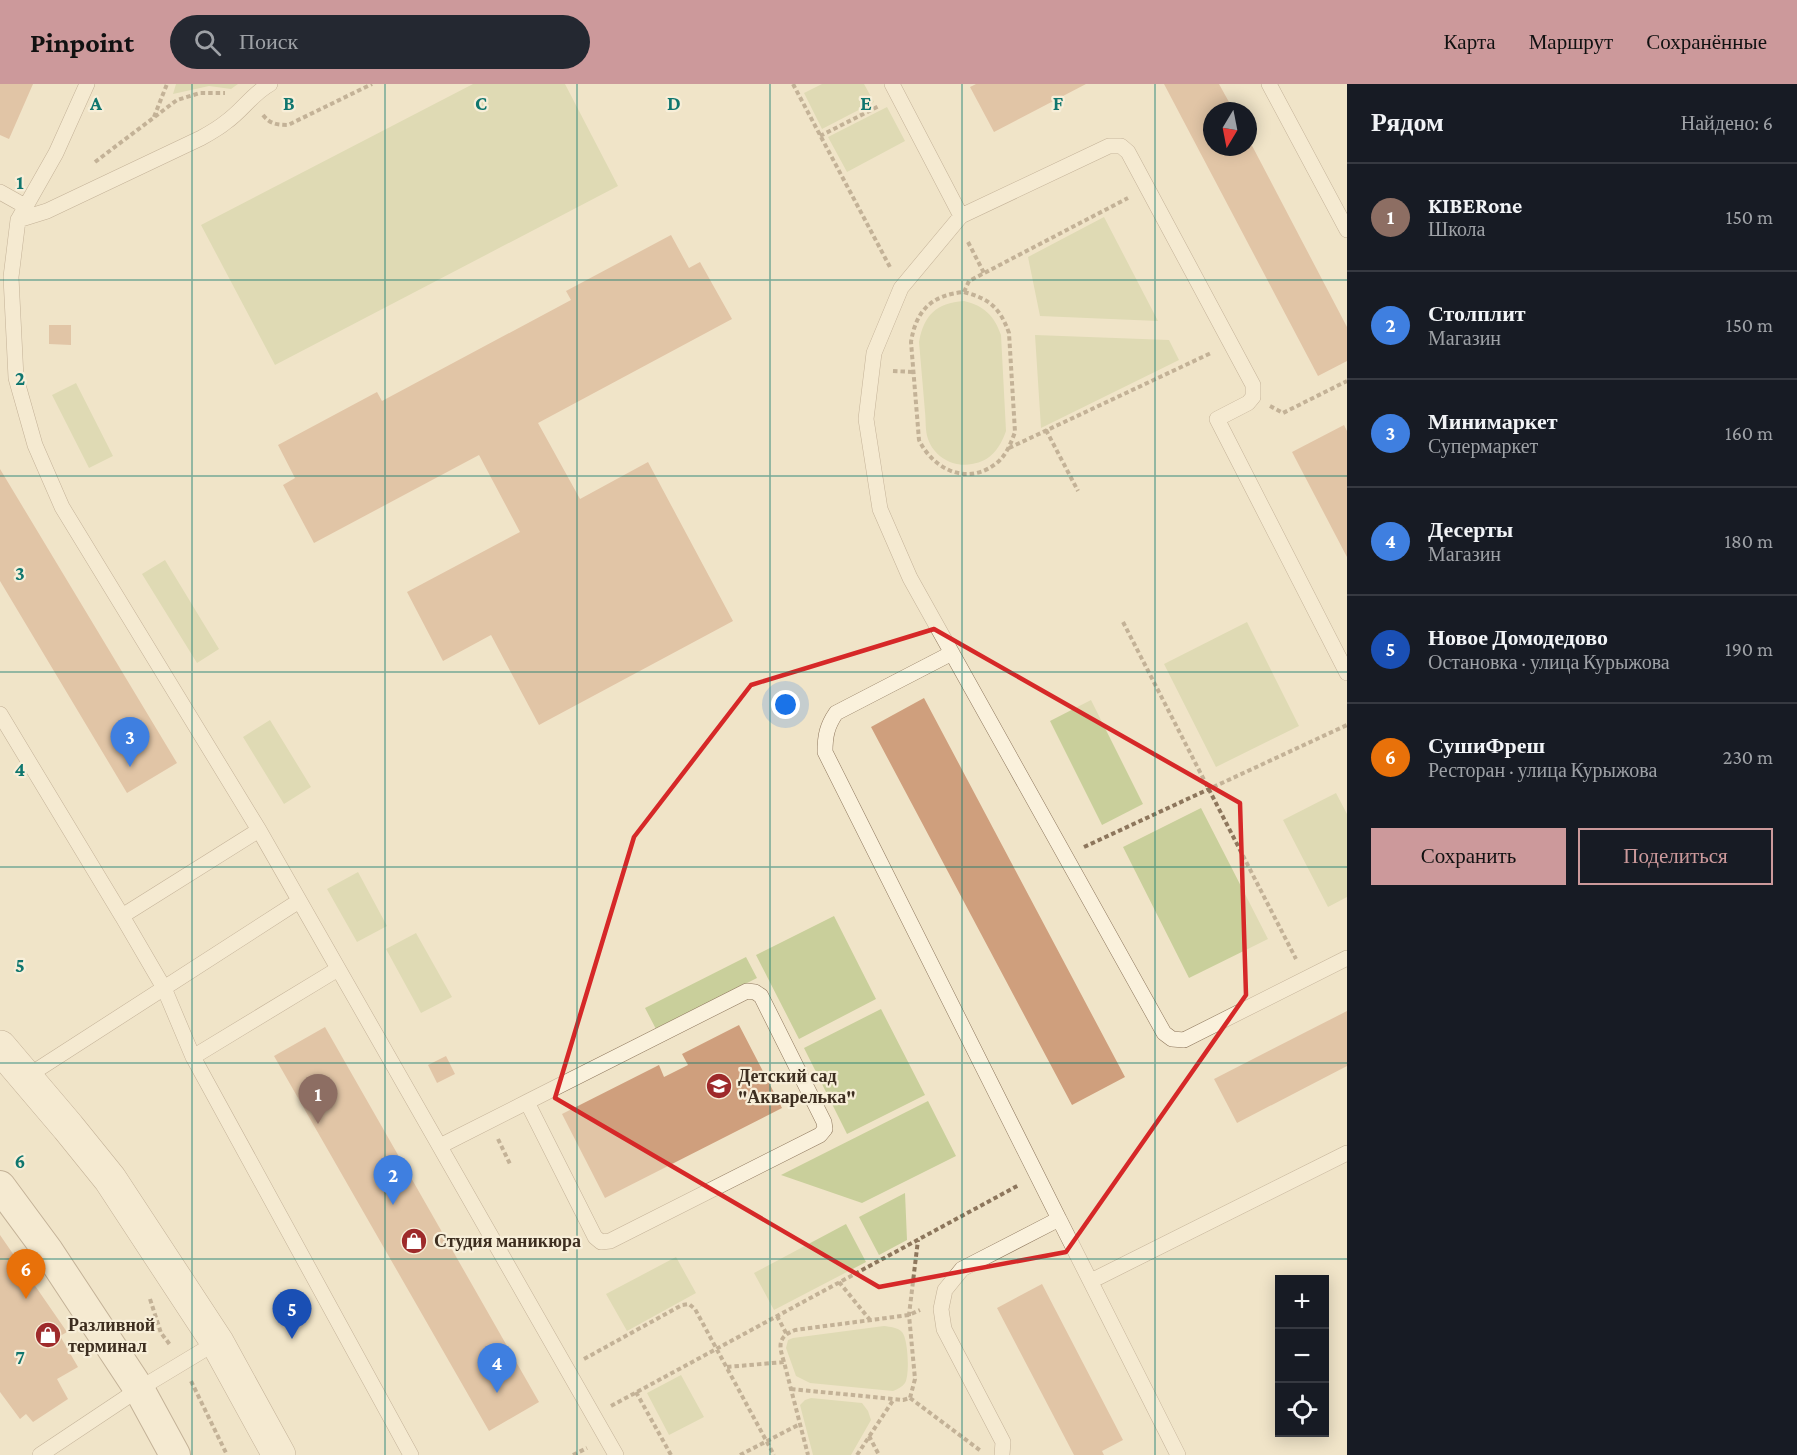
<!DOCTYPE html>
<html lang="ru">
<head>
<meta charset="utf-8">
<style>
	:root { --surface:#171b24; --page:#242831; --text:#f1f3f6; --muted:#9ea1a6; --line:#363941; --accent:#cc999b }
	body { margin:0; font-family:"Crimson Pro",serif; background:var(--page); color:var(--text) }
	.controls { position:absolute; right:18px; bottom:18px; display:grid; overflow:hidden; border-radius:0px; box-shadow:0 3px 15px #0003 }
	.controls button { width:54px; height:54px; display:grid; place-items:center; padding:0; border:0; border-bottom:2px solid var(--line); background:var(--surface); color:var(--text); font:30px sans-serif }
	.compass { position:absolute; left:1203px; top:18px; width:54px; height:54px; border-radius:50%; background:var(--surface); box-shadow:0 3px 15px #0003; rotate:190deg }
	.you { position:absolute; left:786px; top:621px; width:21px; height:21px; margin:-15px; border:4px solid #fff; border-radius:50%; background:#1a73e8; box-shadow:0 0 0 9px #1a73e833 }
	.badge { display:grid; place-items:center; width:39px; height:39px; border-radius:50%; background:var(--accent); color:#fff; font-size:20px; font-weight:700 }
	.pin { position:absolute; translate:-50% -50px; filter:drop-shadow(0 2px 3px #0008) }
	.pin::after { content:''; position:absolute; top:32px; width:21px; height:18px; background:inherit; clip-path:polygon(0 0,100% 0,50% 100%) }
	.list { margin:0; padding:0; list-style:none }
	h2 { display:flex; justify-content:space-between; align-items:center; height:78px; margin:0; padding:0 24px; font-size:26px }
	h2 small { font-size:20px; font-weight:400; color:var(--muted) }
	.list li { display:grid; grid-template-columns:39px 1fr auto; gap:18px; align-items:center; box-sizing:border-box; height:108px; padding:0 24px; border-top:2px solid var(--line) }
	.list b { display:block; font-size:22px; white-space:nowrap }
	.list p { margin:0; font-size:20px; white-space:nowrap; color:var(--muted) }
	.list em { font-size:20px; font-style:normal; color:var(--muted) }
	.actions { display:flex; gap:12px; padding:18px 24px }
	.actions a { flex:1; padding:14px 0; border:2px solid var(--accent); border-radius:0px; text-align:center; font-size:21px; color:var(--accent) }
	.actions .main { background:var(--accent); color:#111 }
	.icon { flex:none; width:33px; height:33px; fill:none; stroke:currentColor; stroke-width:2; stroke-linecap:round; stroke-linejoin:round }
	.map { position:relative; flex:none; width:1347px; height:1371px; overflow:hidden }
	header { display:flex; align-items:center; gap:36px; box-sizing:border-box; height:84px; padding:0 30px; background:var(--accent); color:#111 }
	header strong { font-size:28px }
	nav { display:flex; gap:33px; margin-inline-start:auto; font-size:21px }
	.search { width:420px; height:54px; background:var(--page); display:flex; align-items:center; gap:15px; box-sizing:border-box; padding:0 21px; border-radius:33px; color:var(--muted); font-size:22px }
	main { display:flex }
	aside { flex:1; background:var(--surface) }
	.map>svg:first-child { display:block }
	.green { fill:#c9cf9b }
	.building { fill:#cf9f7d }
	.lines { fill:none; stroke-linecap:round; stroke-linejoin:round }
	.service-casing { stroke:#8d765c; stroke-width:16 }
	.minor-casing { stroke:#8d765c; stroke-width:32 }
	.tertiary-casing { stroke:#8d765c; stroke-width:34 }
	.path { stroke:#8d765c; stroke-width:4; stroke-dasharray:4.5 3; stroke-linecap:butt }
	.service { stroke:#faf1dc; stroke-width:15 }
	.minor { stroke:#faf1dc; stroke-width:30 }
	.tertiary { stroke:#faf1dc; stroke-width:33 }
	.marked { fill:none; stroke:#d62828; stroke-width:4.5; stroke-linejoin:round }
	.grid { fill:none; stroke:#0f766e; stroke-width:1.5; stroke-opacity:0.55 }
	.labels { text-anchor:middle; dominant-baseline:central; stroke-width:4.5; stroke-linejoin:round; paint-order:stroke }
	.poi-label { font-size:18px; font-weight:bold; fill:#3d2e20; stroke:#f7eed8; text-anchor:start }
	.grid-label { font-size:20px; text-anchor:middle; font-weight:bold; fill:#0f766e; stroke:#f7eed8; stroke-width:4.5; stroke-linejoin:round; paint-order:stroke }
</style>
</head>
<body>
<header>
<strong>Pinpoint</strong>
<div class="search"><svg class="icon" aria-label="search" viewBox="0 0 24 24"><circle cx="10" cy="10" r="6"/><path d="M15 15l6 6"/></svg>Поиск</div>
<nav><a>Карта</a><a>Маршрут</a><a>Сохранённые</a></nav>
</header>
<main>
<div class="map">
<svg width="1347" height="1371" viewBox="0 0 1347 1371">
	<rect width="100%" height="100%" fill="#f0e4c8"/>
	<path class="green" d="M176,0h62l-7,5 -22,-3 -36,8z
		M473,0h92l53,102 -343,179 -74,-140z
		M822,0h42l10,18 -52,27 -18,-36z
		M887,23l18,34 -58,31 -19,-35z
		M1104,133l54,104 -118,-5 -12,-59z
		M964,217c20,5 30,14 37,34l5,96c-6,17 -15,30 -34,33 -18,4 -38,-7 -44,-25 -3,-8 -2,-19 -3,-27 -2,-24 -4,-47 -6,-70 5,-27 17,-39 45,-41z
		M1035,251l134,5 10,20 -138,68z
		M76,299l37,73 -24,12 -37,-73z
		M165,476l54,89 -22,14 -55,-89z
		M1247,538l52,104 -83,41 -52,-103z
		M1091,616l52,104 -41,21 -52,-104z
		M270,636l41,67 -27,17 -41,-67z
		M1336,709l11,21v83l-19,10 -45,-87z
		M1201,724l67,131 -79,39 -66,-131z
		M358,788l29,54 -30,16 -30,-53z
		M834,832l42,83 -77,40 -43,-84z
		M416,849l36,64 -31,16 -35,-64z
		M746,873l11,21 -101,51 -11,-21z
		M881,925l44,86 -78,39 -43,-86z
		M928,1017l28,55 -94,47 -81,-28z
		M905,1109l2,47 -28,15 -20,-38z
		M846,1140l20,38 -92,48 -20,-37z
		M676,1173l20,36 -69,38 -21,-37z
		M884,1242c6,1 13,1 18,6 6,6 8,43 3,51 -3,4 -7,6 -12,8l-83,-8 -14,-7 -10,-28 2,-8 5,-2z
		M681,1291l23,42 -35,18 -22,-42z
		M811,1314l51,5 6,8 3,9 -20,35h-38l-13,-50 5,-5z"/>
	<path class="building" d="M0,0h33l-24,55 -9,-4z
		M976,0h110l-92,48 -24,-45z
		M1164,0h55l15,27h-22v36h36v-9l99,189v34l-29,15z
		M671,151l18,33 11,-6 32,57 -194,104 42,76 68,-37 85,159 -194,104 -48,-90 -48,26 -36,-69 113,-60 -41,-77 -165,88 -31,-58 12,-7 -17,-33 99,-53 5,9 189,-101 -5,-9z
		M49,241h22v20l-22,-1z
		M1344,341l3,6v126l-55,-105z
		M0,385l177,294 -50,30 -127,-212z
		M924,614l201,379 -53,28 -201,-378z
		M1347,927v55l-110,57 -23,-44z
		M739,941l43,83 -177,90 -43,-84 97,-49 5,12 24,-12 -6,-11z
		M325,943l214,375 -50,29 -215,-375z
		M446,972l9,18 -18,9 -9,-18z
		M0,1151l67,97 -7,4 18,31 -21,12 11,20 -35,23 -7,-8 -6,5 -20,-27z
		M1042,1200l81,156 -21,11 2,4h-30l-77,-147z"/>
	<g class="lines">
		<g class="service-casing">
			<path id="service" d="M892,0l69,132
				M1269,0l78,146
				M0,108l25,14
				M18,136l38,-67 31,-69
				M952,569l-116,60c-9,13 -11,23 -11,39l234,467 -97,50 -17,21 -4,19 3,20 59,113 -1,13
				M1347,589l-130,-254 31,-16 5,-6v-12l-125,-233 -7,-6h-12l-148,70 -60,72 -27,65 -8,66 14,90 30,69 254,455 8,6 12,1 163,-82
				M0,630l122,202 137,-86 357,625
				M259,746l-197,-323 -27,-62 -19,-67 -5,-101 7,-57 29,-9 154,-73c9,-5 18,-10 25,-16 16,-11 27,-29 44,-38
				M122,832l42,72 29,69 218,398
				M193,973l145,-88
				M26,993l273,-176
				M440,1062l87,-44 220,-111 8,1 6,4 63,126 1,7 -5,6 -210,106 -9,1 -6,-5 -68,-135
				M1059,1135l119,236
				M1091,1197l256,-128
				M40,1371l99,-66 78,-47"/>
		</g>
		<g class="minor-casing">
			<path id="minor" d="M0,1102l48,65 91,138 36,66"/>
		</g>
		<g class="tertiary-casing">
			<path id="tertiary" d="M0,963l68,80 42,52 107,163 62,113"/>
		</g>
		<path class="path" d="M793,0l98,185
			M263,31c7,9 14,10 25,10l84,-41
			M154,33l13,-33
			M820,52l59,-30
			M95,78l82,-62 23,-7h25
			M968,158l16,31
			M964,208c26,7 36,16 45,41l6,99c-4,11 -8,21 -16,29 -29,26 -65,10 -80,-21l-8,-98c5,-32 21,-47 53,-50z
			M964,208l5,-11 159,-83
			M893,287l20,1
			M1270,322l13,7 64,-32
			M1046,346l32,61
			M1009,364l202,-95
			M1123,538l173,337
			M1084,763l263,-122
			M498,1055l13,27
			M839,1198l31,38
			M150,1215l11,34 10,13
			M777,1232l9,17
			M584,1275l98,-54 7,-1 6,5 79,146
			M784,1278c-5,-16 -7,-25 11,-32l114,-15 11,-5
			M727,1283l57,-5 24,93
			M191,1297l36,74
			M791,1305l112,11 7,-2 5,-19 -6,-64 9,-75
			M636,1308l35,63
			M910,1314l71,53
			M611,1322l408,-221
			M869,1352l10,19
			M573,1371l14,-7
			M740,1371l60,-31
			M857,1371l37,-56"/>
		<use href="#service" class="service"/>
		<use href="#minor" class="minor"/>
		<use href="#tertiary" class="tertiary"/>
	</g>
	<path d="M0 0H1347V1371H0ZM934,545l306,174 6,192 -180,257 -187,35 -324,-189 79,-261 117,-152z" fill="#f0e4c8" fill-opacity=".55" fill-rule="evenodd"/>
	<path class="marked" d="M934,545l306,174 6,192 -180,257 -187,35 -324,-189 79,-261 117,-152z"/>
	<path class="grid" d="M192,0v1371M385,0v1371M577,0v1371M770,0v1371M962,0v1371M1155,0v1371M0,196h1347M0,392h1347M0,588h1347M0,783h1347M0,979h1347M0,1175h1347"/>
	<defs>
		<g id="school-disc" transform="scale(1.35)"><circle r="9.5" fill="#9e2a2b" stroke="#f7eed8"/><path d="M0-5L7-2L0 1L-7-2ZM-4 1L0 2.5L4 1V4Q0 6-4 4Z" fill="#fff"/></g>
		<g id="shop-disc" transform="scale(1.35)"><circle r="9.5" fill="#9e2a2b" stroke="#f7eed8"/><path d="M-5-2.5h2.3a2.7 3.5 0 0 1 5.4 0H5L5.5 6h-11ZM-1.5-2.5h3a1.5 2.3 0 0 0-3 0Z" fill="#fff"/></g>
	</defs>
	<g fill-rule="evenodd">
		<use href="#school-disc" x="719" y="1002"/>
		<use href="#shop-disc" x="414" y="1157"/>
		<use href="#shop-disc" x="48" y="1251"/>
	</g>
	<g class="labels">
		<g class="poi-label">
			<text x="738" y="992">Детский сад<tspan x="738" dy="21">"Акварелька"</tspan></text>
			<text x="434" y="1157">Студия маникюра</text>
			<text x="68" y="1241">Разливной<tspan x="68" dy="21">терминал</tspan></text>
		</g>
	</g>
	<g class="grid-label">
		<text x="96" y="26">A</text>
		<text x="289" y="26">B</text>
		<text x="481" y="26">C</text>
		<text x="674" y="26">D</text>
		<text x="866" y="26">E</text>
		<text x="1058" y="26">F</text>
		<text x="20" y="105">1</text>
		<text x="20" y="301">2</text>
		<text x="20" y="496">3</text>
		<text x="20" y="692">4</text>
		<text x="20" y="888">5</text>
		<text x="20" y="1084">6</text>
		<text x="20" y="1280">7</text>
	</g>
</svg>
<div class="controls">
<button>+</button>
<button>−</button>
<button><svg class="icon" aria-label="locate" viewBox="0 0 24 24"><circle cx="12" cy="12" r="6"/><path d="M12 2v4M12 18v4M2 12h4M18 12h4"/></svg></button>
</div>
<svg class="compass" viewBox="-18 -18 36 36"><path d="M0-13l5 13h-10z" fill="#e53935"/><path d="M0 13l5-13h-10z" fill="#9ea1a6"/></svg>
<div class="you"></div>
<div class="pin badge" style="left:318px;top:1040px;background:#8d6e63">1</div>
<div class="pin badge" style="left:393px;top:1121px;background:#3f7fe0">2</div>
<div class="pin badge" style="left:130px;top:683px;background:#3f7fe0">3</div>
<div class="pin badge" style="left:497px;top:1309px;background:#3f7fe0">4</div>
<div class="pin badge" style="left:292px;top:1255px;background:#1a4fb4">5</div>
<div class="pin badge" style="left:26px;top:1215px;background:#e8710a">6</div>
</div>
<aside>
<h2>Рядом<small>Найдено: 6</small></h2>
<ul class="list">
<li><span class="badge" style="background:#8d6e63">1</span><div><b>KIBERone</b><p>Школа</p></div><em>150 m</em></li>
<li><span class="badge" style="background:#3f7fe0">2</span><div><b>Столплит</b><p>Магазин</p></div><em>150 m</em></li>
<li><span class="badge" style="background:#3f7fe0">3</span><div><b>Минимаркет</b><p>Супермаркет</p></div><em>160 m</em></li>
<li><span class="badge" style="background:#3f7fe0">4</span><div><b>Десерты</b><p>Магазин</p></div><em>180 m</em></li>
<li><span class="badge" style="background:#1a4fb4">5</span><div><b>Новое Домодедово</b><p>Остановка · улица Курыжова</p></div><em>190 m</em></li>
<li><span class="badge" style="background:#e8710a">6</span><div><b>СушиФреш</b><p>Ресторан · улица Курыжова</p></div><em>230 m</em></li>
</ul>
<div class="actions"><a class="main">Сохранить</a><a>Поделиться</a></div>
</aside>
</main>
</body>
</html>
